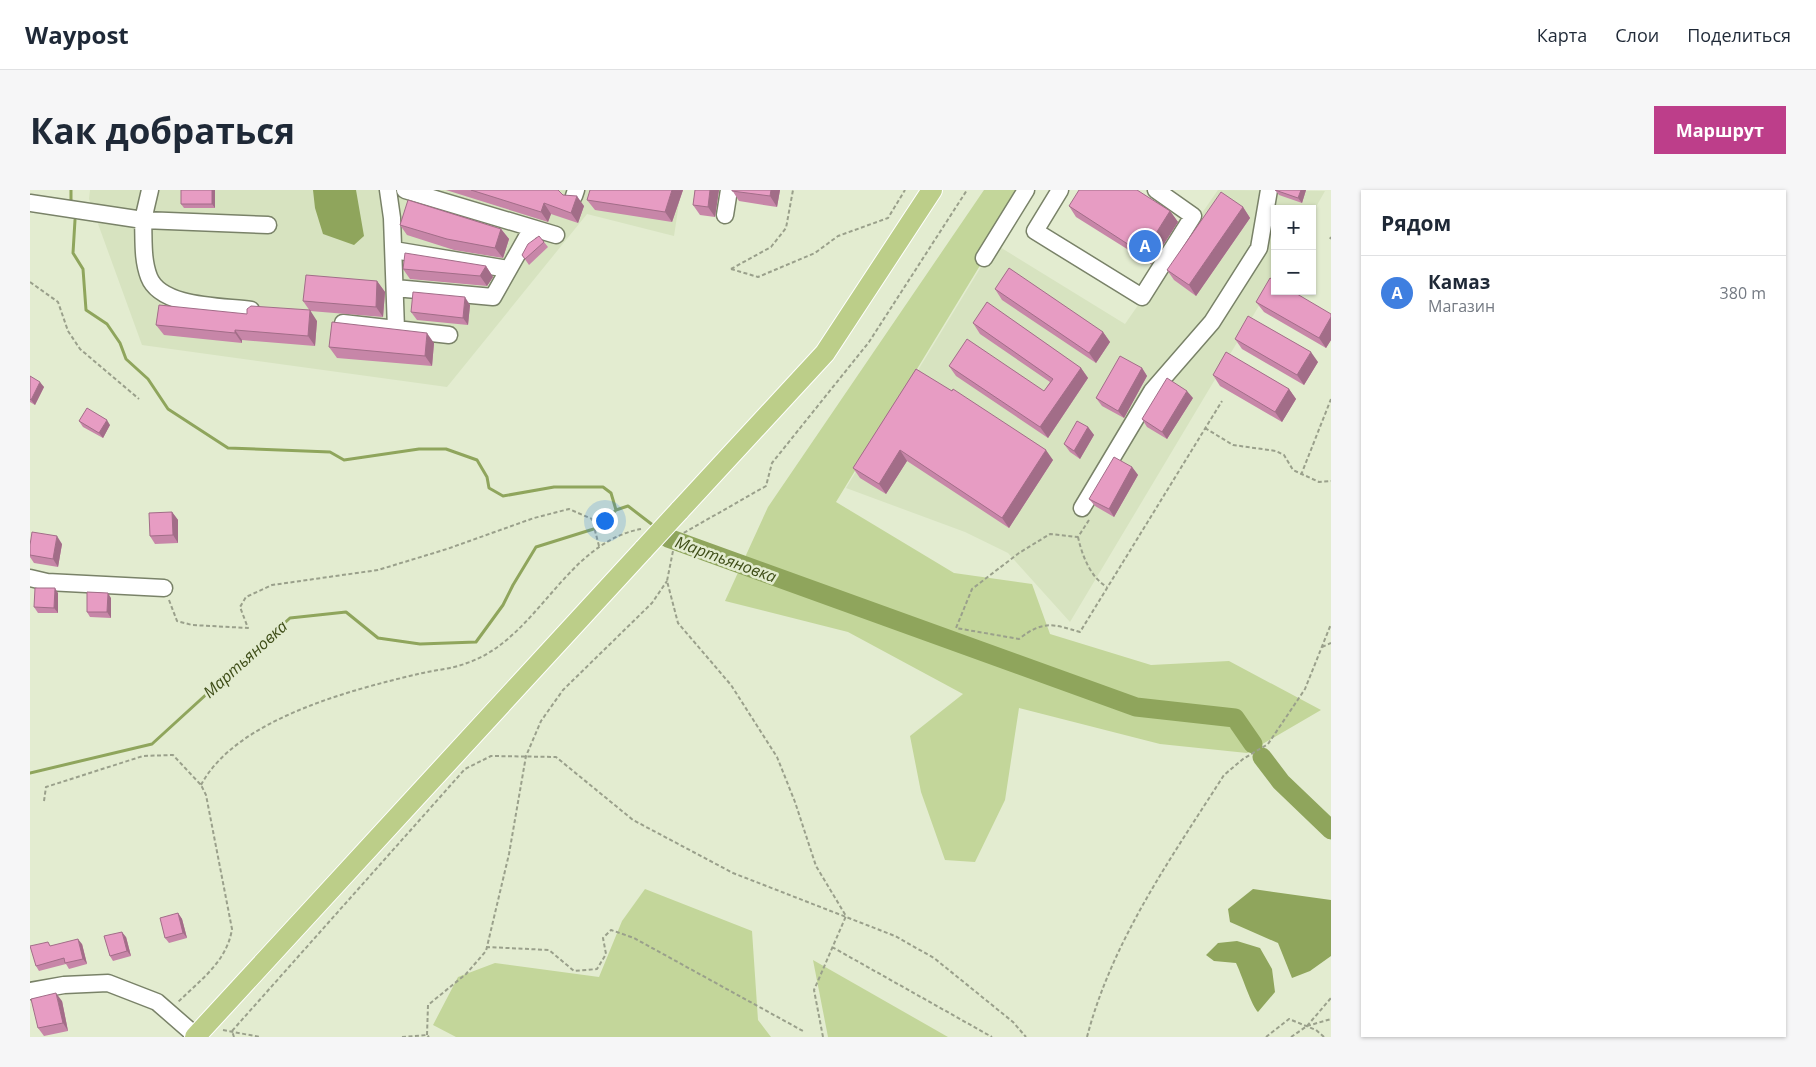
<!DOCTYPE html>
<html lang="ru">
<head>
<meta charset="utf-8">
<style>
	:root { --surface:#fff; --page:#f6f6f7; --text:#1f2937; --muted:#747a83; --line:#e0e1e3; --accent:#bd3e8a }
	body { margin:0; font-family:"Open Sans",sans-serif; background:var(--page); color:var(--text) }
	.controls { position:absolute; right:15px; top:15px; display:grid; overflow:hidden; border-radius:0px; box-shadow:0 1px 4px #0004 }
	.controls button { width:45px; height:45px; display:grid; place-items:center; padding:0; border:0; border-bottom:1px solid var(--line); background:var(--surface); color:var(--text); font:25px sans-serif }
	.you { position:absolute; left:574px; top:330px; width:18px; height:18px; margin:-12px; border:4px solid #fff; border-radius:50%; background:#1a73e8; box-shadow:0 0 0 8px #1a73e833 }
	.badge { display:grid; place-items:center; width:32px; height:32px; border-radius:50%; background:var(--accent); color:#fff; font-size:16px; font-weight:700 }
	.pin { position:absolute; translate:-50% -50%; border:2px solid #fff; box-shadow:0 1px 5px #0006 }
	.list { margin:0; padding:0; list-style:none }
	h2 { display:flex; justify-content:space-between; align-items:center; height:65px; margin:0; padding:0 20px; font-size:21px }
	h2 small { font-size:16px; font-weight:400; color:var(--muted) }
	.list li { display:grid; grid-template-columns:32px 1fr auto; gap:15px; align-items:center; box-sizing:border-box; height:75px; padding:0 20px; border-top:1px solid var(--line) }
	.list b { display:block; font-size:19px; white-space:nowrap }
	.list p { margin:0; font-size:16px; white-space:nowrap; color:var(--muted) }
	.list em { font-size:16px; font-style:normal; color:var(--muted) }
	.map { position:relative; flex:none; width:1301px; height:847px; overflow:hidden; border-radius:0px }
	header { display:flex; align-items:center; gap:30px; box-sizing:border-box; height:70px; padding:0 25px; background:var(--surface); border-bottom:1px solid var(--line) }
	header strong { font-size:24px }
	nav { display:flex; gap:28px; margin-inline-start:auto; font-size:18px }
	.intro { display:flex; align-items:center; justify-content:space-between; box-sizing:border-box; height:120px; padding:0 30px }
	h1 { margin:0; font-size:35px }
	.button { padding:12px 22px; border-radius:0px; background:var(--accent); color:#fff; font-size:18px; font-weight:700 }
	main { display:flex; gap:30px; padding:0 30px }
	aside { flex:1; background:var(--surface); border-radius:0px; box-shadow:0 1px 4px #0004 }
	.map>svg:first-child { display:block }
	.built { fill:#d7e3c0 }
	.green { fill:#c3d69a }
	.water { fill:#8fa55c }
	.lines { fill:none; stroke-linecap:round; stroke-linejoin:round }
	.stream { stroke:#8fa55c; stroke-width:3 }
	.river { stroke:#8fa55c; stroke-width:19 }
	.minor-casing { stroke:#798268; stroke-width:19 }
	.major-casing { stroke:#fff; stroke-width:22 }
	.path { stroke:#9aa08b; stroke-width:2; stroke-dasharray:4 2.5; stroke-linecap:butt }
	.minor { stroke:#fff; stroke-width:16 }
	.major { stroke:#bcce89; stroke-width:20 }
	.major-bridge-casing { stroke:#fff; stroke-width:22; stroke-linecap:butt }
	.major-bridge { stroke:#bcce89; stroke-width:20 }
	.wall { fill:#c786a8 }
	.shaded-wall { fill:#a26d88 }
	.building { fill:#e79cc3; stroke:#a26d88 }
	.labels { text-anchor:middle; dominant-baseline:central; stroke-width:5; stroke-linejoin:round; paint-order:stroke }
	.water-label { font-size:16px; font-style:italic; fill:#3e4d17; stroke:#e3ecd0 }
</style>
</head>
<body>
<header>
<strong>Waypost</strong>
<nav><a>Карта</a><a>Слои</a><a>Поделиться</a></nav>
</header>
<div class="intro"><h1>Как добраться</h1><a class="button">Маршрут</a></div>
<main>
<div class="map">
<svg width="1301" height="847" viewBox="0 0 1301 847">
	<rect width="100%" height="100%" fill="#e3ecd0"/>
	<path class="built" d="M60,0h591l-7,46 -87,-22 -140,173 -305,-42 -53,-146z
		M1188,0l107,1 -13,23v-5h-37v70l-205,343 -62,-69 -43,-21 -119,-44 149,-244 130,80z"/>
	<path class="green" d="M954,0h42l-190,312 118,71 78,11 18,50 101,31 78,-4 92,49 -74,43 -87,-9 -141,-36 -14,92 -30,62 -30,-2 -24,-68 -11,-56 53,-42 -115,-62 -123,-31 43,-94z
		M615,699l107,42 6,89 13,17h-315l-23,-12 25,-48 37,-14 104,14 23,-56z
		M783,770l135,77h-120z"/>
	<path class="water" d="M283,0h43l8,46 -10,9 -31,-11 -8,-26z
		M1223,699l78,11v56l-21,15 -18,7 -14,-35 -48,-21 -2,-13z
		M1207,751l23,7 12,21 3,23 -17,20c-6,-5 -17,-39 -22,-49l-22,-2 -8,-6 12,-12z"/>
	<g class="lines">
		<path class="stream" d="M41,14v-14
			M45,30l-2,33 10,16 3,41 21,14 13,19 6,16 22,20 20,30 60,39 102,4 14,8 75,-11h27l31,11 10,17 2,11 14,8 51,-9h49l8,6 5,17
			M0,583l122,-29 138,-126 56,-6 32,26 42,6 56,-2 27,-37 10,-20 23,-38 64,-20 16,-17 12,-4 26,20"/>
		<path class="river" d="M638,348l468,169 99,11 18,26
			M1232,567l19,25 50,48"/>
		<g class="minor-casing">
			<path id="minor" d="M120,0l-7,30 125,5
				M358,0l4,28 4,111
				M375,0l151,45
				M1030,0l-25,41 107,66 51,-81 -37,-26
				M544,6l2,-6
				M0,13l113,17c1,19 -1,39 6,57 12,31 74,29 102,33
				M695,25l4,-25
				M364,60l114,19
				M954,68l42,-68
				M365,98l98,9 39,-69
				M313,133l106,12
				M1052,318l70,-117 60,-69 47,-74 10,-58
				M0,388l17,4 117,6
				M0,801l34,-6 44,-2 49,19 39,34"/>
		</g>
		<g class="major-casing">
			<path id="major" d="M649,321l146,-158 107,-163
				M165,847l449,-488"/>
		</g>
		<path class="path" d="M1300,49l1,-2
			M701,79l27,8 57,-24 23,-17 50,-18 17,-28
			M701,79l40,-22 15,-19 7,-38
			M0,92l28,20 10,29 12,18 59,50
			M1175,238l28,17 43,6 8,4 9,15 26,12 12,-1
			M1271,285l30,-76
			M1059,330l-11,17 -28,-3 -31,19 -47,36 -16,39 63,11c24,-19 34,-15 61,-7l142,-231
			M1048,347c4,18 12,40 29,50
			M139,410l8,21 15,4 56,3 -8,-21 6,-10 26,-12 106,-15 69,-21 87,-31 35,-9 23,10 7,27
			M1292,457l9,-4
			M171,595c35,-66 150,-95 217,-111 16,-4 34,-5 49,-11 71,-24 98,-120 174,-134
			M14,611l2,-14 97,-31 30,-1 28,30 5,10 26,134c-5,33 -33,52 -55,74
			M456,757l63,3 25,21 23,-2 9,-15 -3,-16 8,-8 23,8 169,93
			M802,757l160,90
			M1277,836l24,-7
			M193,840l37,7
			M397,845l1,-30 38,-31 20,-23 23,-97 17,-98 15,-35 22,-31 89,-87 15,-22
			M204,847l-2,-6 233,-262 26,-13 65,1 77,63 100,53 162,63 39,22 79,64 13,15
			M372,847l25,-2 2,2
			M793,847l-9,-47 32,-74 -30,-50 -21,-64 -18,-45 -46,-72 -53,-62 -11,-42 6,-30 7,-16 86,-49 6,-23 97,-121 98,-152
			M1057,847c25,-96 84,-179 137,-262l19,-16 25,-15 37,-55 26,-65
			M1236,847l23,-18 27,11 8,7
			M1261,847l16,-11 24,-28"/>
		<use href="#minor" class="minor"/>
		<use href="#major" class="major"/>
		<g class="major-bridge-casing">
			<path id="major-bridge" d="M614,359l35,-38"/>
		</g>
		<use href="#major-bridge" class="major-bridge"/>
	</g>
	<path class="wall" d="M185,0v18h-31l-3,-4z
		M416,0h112l5,5 21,11 -6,17 -27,-9 -3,8z
		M653,0l-11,32 -77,-12 -8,-10z
		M665,0h24l-4,27 -15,-2 -7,-10z
		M702,0h48l-3,17 -38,-6z
		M1245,0h31l-4,13 -23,-8z
		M1039,16l101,5 8,11 -27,42 -75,-47z
		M1213,17l7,11 -54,78 -22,-16 -7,-10z
		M370,35l101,4 8,10 -6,19 -49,-8 -47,-15z
		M514,52l4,5 -19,18 -7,-10z
		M456,76l7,11 -6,9 -77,-7 -7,-10z
		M347,91l8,11 -2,25 -73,-6 -7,-10z
		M965,99l108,43 7,10 -14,21 -94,-63z
		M1226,112l75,12v26l-5,8 -62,-36z
		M440,115l-2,20 -51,-5 -6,-8z
		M217,124l70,7 -2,25 -73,-6v3l-78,-8 -8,-10z
		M943,133l108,45 7,10 -40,60 -92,-62 -7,-10 95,25 6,-9 -70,-48z
		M1205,149l83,23 -14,23 -62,-36z
		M404,153l-2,23 -95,-8 -8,-11z
		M1112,178l5,8 -23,42 -22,-12 -6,-8z
		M886,179l137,91 -44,68 -102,-67 -21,33 -26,-16 -7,-10z
		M1183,185l76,14 7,10 -14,23 -62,-36z
		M0,186l14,11 -9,18 -5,-3z
		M1163,208l-26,41 -20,-12 -5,-8z
		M49,231l31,4 -7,13 -20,-11z
		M1058,237l6,8 -14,24 -10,-7 -6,-8z
		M1102,277l6,8 -24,42 -19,-11 -6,-7z
		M142,322l6,8v23l-23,1 -5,-8z
		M32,354l-4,23 -24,-4 -4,-6v-12z
		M28,403v20h-20l-4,-6z
		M81,408v20l-21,-1 -3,-5z
		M148,723l4,6 5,19 -18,5 -4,-5z
		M96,747l5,19 -18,5 -3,-5z
		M52,754l5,20 -18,5 -3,-5 -27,7 -3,-5 15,-20z
		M32,811l6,30 -24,5 -6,-8z"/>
	<path class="shaded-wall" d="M182,0h3v18l-3,-4z
		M642,0h11l-11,32 -7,-10z
		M680,0h9l-4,27 -7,-10z
		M741,0h9l-3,17 -7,-11z
		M1271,0h5l-4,13 -4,-5z
		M547,6l7,10 -6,17 -7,-10z
		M514,13l7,11 -3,8 -7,-10z
		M1213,17l7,11 -54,78 -7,-11z
		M1140,21l8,11 -27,42 -8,-10z
		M471,39l8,10 -6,19 -8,-10z
		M456,76l7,11 -6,9 -7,-10z
		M347,91l8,11 -2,25 -7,-10z
		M435,107l5,8 -2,20 -5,-7z
		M280,120l7,11 -2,25 -7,-10z
		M1301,127v23l-5,8 -7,-10z
		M205,140l7,10v3l-7,-10z
		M1073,142l7,10 -14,21 -7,-10z
		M397,143l7,10 -2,23 -7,-10z
		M1281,162l7,10 -14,23 -7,-10z
		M1051,178l7,10 -40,60 -8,-11z
		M1112,178l5,8 -23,42 -6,-7z
		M10,192l4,5 -9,18 -4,-5z
		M1259,199l7,10 -14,23 -7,-10z
		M1157,201l6,7 -26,41 -5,-7z
		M77,230l3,5 -7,13 -4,-5z
		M1058,237l6,8 -14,24 -6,-8z
		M870,260l7,11 -21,33 -7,-10z
		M1016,260l7,10 -44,68 -7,-10z
		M1102,277l6,8 -24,42 -5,-8z
		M142,322l6,8v23l-5,-8z
		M27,346l5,8 -4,23 -5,-8z
		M25,398l3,5v20l-4,-5z
		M78,403l3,5v20l-4,-6z
		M148,723l4,6 5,19 -4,-5z
		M92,742l4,5 5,19 -4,-5z
		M48,749l4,5 5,20 -4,-5z
		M26,803l6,8 6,30 -5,-8z"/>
	<path class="building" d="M151,0h31v14h-31z
		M441,0h87l5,5 14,1 -6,17 -27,-10 -3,9z
		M560,0h82l-7,22 -78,-12z
		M665,0h15l-2,17 -15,-2z
		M702,0h39l-1,6 -38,-5z
		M1049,0h58l33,21 -27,43 -74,-48z
		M1245,0h26l-3,8z
		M1191,2l22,15 -54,78 -22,-15z
		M378,10l93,29 -6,19 -48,-9 -47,-14z
		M509,46l5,6 -19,17 -3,-4 6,-11z
		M375,63l81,13 -6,10 -77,-7z
		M979,78l94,64 -14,21 -94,-64z
		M276,85l71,6 -1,26 -73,-6z
		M1240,88l5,3v10h17l39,23v3l-12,21 -63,-36z
		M383,102l52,5 -2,21 -52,-6z
		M957,112l94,66 -41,59 -91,-61 18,-27 77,52 9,-12 -80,-56z
		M129,115l88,9v-5l4,-3 59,4 -2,26 -73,-6v3l-79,-8z
		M1218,126l63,36 -14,23 -62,-36z
		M302,132l95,11 -2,23 -96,-9z
		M1196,162l63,37 -14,23 -62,-37z
		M1090,166l22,12 -24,43 -22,-13z
		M886,179l36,22 1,-2 93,61 -44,68 -102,-68 -21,34 -26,-16z
		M0,186l10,6 -9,18 -1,-1z
		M1137,188l20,13 -25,41 -20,-13z
		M57,218l20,12 -8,13 -20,-12z
		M1047,231l11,6 -14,24 -10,-7z
		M1084,267l18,10 -23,42 -20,-10z
		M142,322l1,23 -23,1 -1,-23z
		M2,342l25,4 -4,23 -23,-4v-10z
		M5,398h20l-1,20 -20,-1z
		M57,402l21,1 -1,19h-20z
		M148,723l5,20 -18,5 -5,-20z
		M92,742l5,19 -17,5 -6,-20z
		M48,749l5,20 -18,4 -1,-5 -28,8 -6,-20 18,-4 2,4z
		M26,803l7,30 -25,5 -7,-29z"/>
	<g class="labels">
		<g class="water-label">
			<text transform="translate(696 369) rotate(20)">Мартьяновка</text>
			<text transform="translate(215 469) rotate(-42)">Мартьяновка</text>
		</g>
	</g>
</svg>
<div class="controls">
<button>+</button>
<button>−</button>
</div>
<div class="you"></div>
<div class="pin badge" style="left:1115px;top:56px;background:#3f7fe0">A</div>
</div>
<aside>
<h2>Рядом<small></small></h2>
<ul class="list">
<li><span class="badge" style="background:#3f7fe0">A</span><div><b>Камаз</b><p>Магазин</p></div><em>380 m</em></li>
</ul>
</aside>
</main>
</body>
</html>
